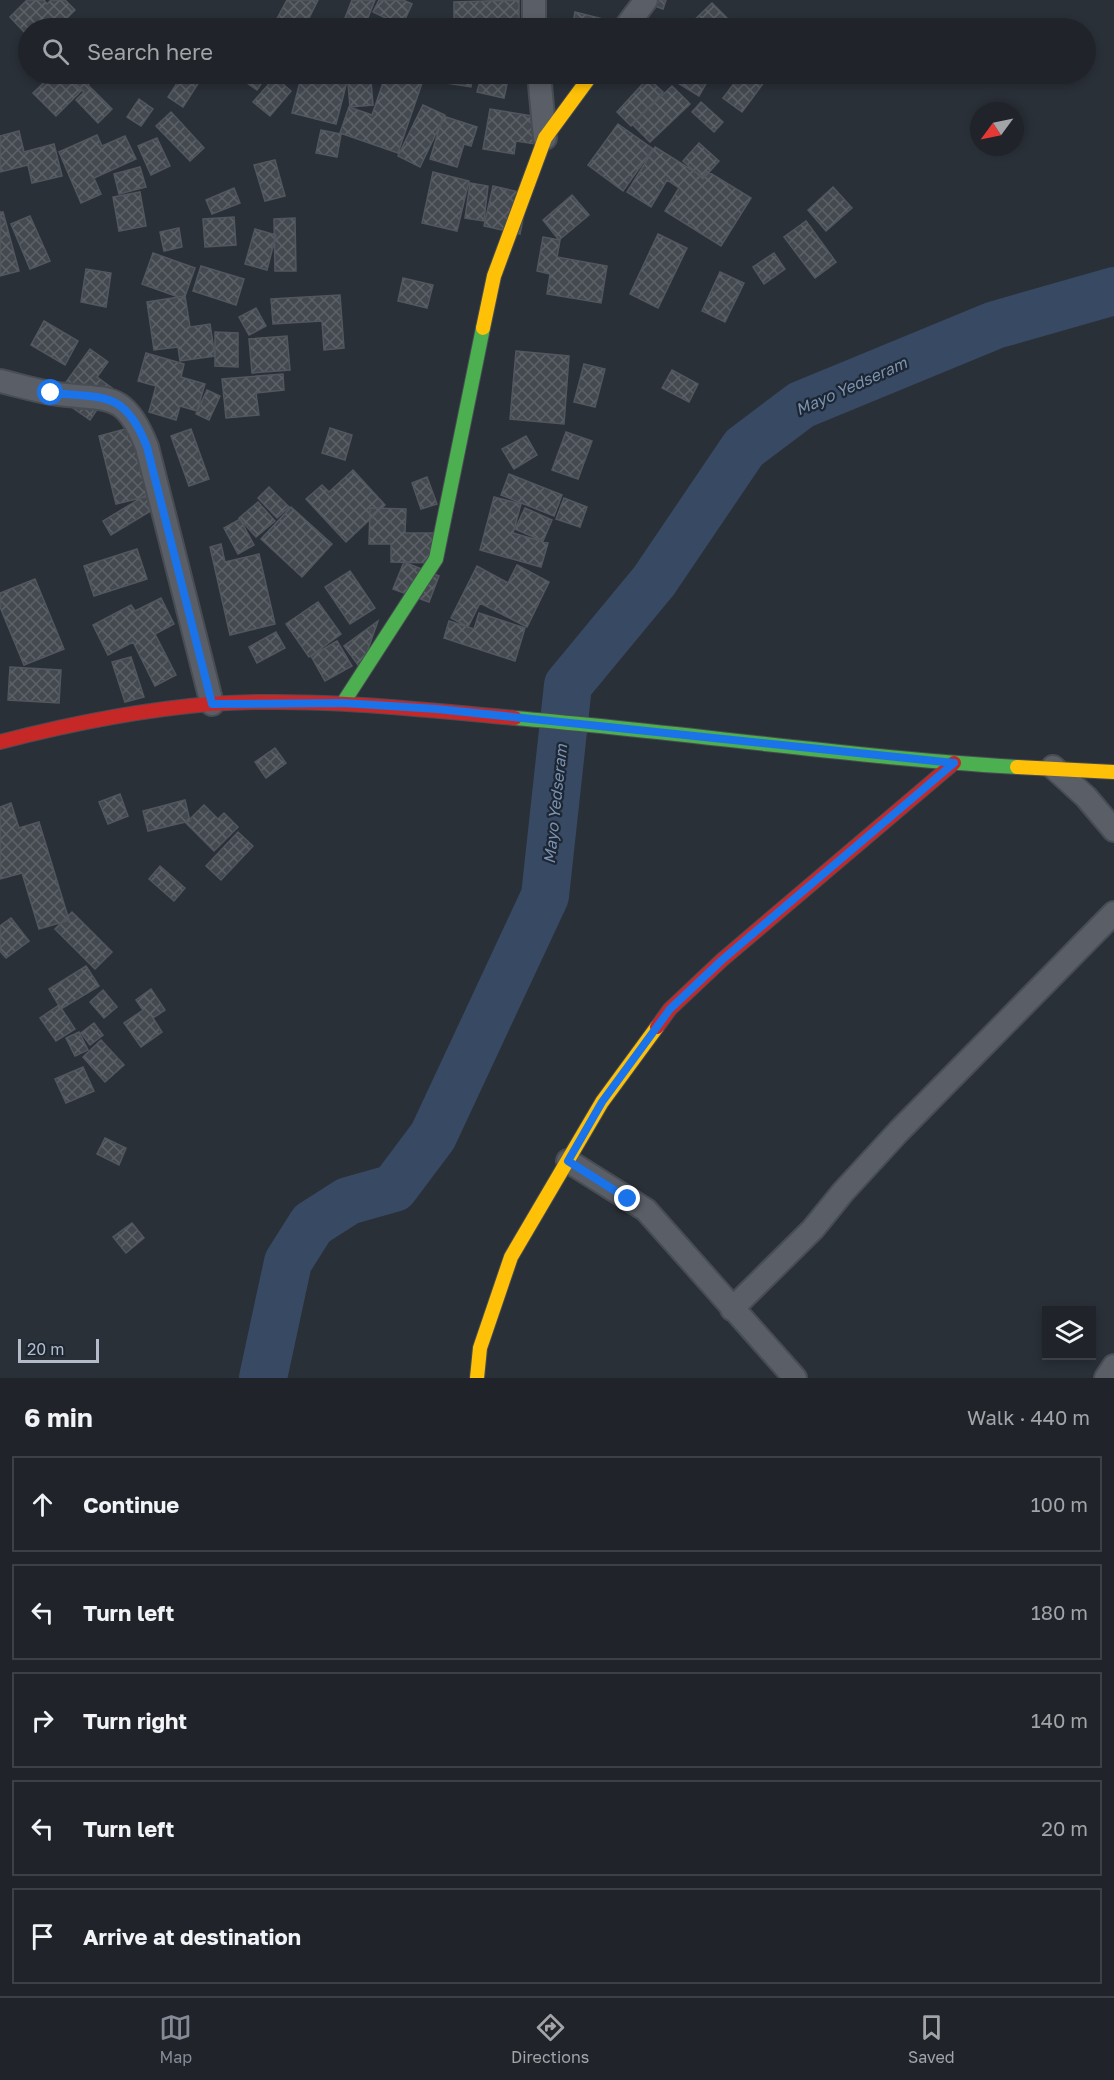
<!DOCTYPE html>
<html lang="en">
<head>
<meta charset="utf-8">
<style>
	:root { --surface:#20242a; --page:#282c32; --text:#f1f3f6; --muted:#a2a4a8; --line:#3d4147; --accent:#848b96 }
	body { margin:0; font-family:"Golos Text",sans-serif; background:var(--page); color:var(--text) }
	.controls { position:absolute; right:18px; bottom:18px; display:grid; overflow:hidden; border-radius:0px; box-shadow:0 3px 9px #0003 }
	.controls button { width:54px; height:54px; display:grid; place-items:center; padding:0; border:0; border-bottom:2px solid var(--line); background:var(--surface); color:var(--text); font:30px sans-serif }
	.compass { position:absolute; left:970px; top:102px; width:54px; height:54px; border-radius:50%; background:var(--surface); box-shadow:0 3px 9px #0003; rotate:237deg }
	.scale { position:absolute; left:18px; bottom:15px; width:81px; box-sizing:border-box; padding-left:6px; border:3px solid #b4bcc9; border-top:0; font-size:16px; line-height:21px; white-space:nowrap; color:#b4bcc9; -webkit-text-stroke:4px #1d2633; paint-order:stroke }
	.stop { position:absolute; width:18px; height:18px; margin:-14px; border:4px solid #1a73e8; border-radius:50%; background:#fff }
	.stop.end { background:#1a73e8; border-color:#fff; box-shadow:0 2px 6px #0008 }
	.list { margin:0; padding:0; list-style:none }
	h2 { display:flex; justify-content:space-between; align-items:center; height:78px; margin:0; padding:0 24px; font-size:26px }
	h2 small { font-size:20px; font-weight:400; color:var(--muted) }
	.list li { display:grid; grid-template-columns:39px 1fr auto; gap:18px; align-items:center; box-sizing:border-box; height:96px; margin:0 12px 12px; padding:0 12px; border:2px solid var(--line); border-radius:0px }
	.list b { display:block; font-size:22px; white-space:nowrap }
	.list em { font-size:20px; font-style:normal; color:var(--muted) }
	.icon { flex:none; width:33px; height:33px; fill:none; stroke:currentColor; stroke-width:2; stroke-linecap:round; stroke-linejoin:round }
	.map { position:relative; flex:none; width:1114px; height:1378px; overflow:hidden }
	.search { position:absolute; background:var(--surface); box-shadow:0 3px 9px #0003; left:18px; right:18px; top:18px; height:66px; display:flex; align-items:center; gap:15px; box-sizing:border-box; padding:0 21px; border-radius:33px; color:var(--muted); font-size:22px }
	.sheet { height:618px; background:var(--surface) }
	nav { display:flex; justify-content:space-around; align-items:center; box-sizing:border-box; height:84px; border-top:2px solid var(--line); background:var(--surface); font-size:16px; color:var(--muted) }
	nav a { display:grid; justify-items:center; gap:3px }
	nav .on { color:var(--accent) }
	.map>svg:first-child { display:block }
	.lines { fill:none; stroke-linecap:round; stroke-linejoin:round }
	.river { stroke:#384963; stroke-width:48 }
	.building { fill:url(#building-cross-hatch); stroke:#52575f; stroke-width:1.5 }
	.street-casing { stroke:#484c53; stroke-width:26 }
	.fast-casing { stroke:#484c53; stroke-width:16 }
	.slow-casing { stroke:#484c53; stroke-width:16 }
	.jam-casing { stroke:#484c53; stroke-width:16 }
	.street { stroke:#5a5e66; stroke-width:22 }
	.fast { stroke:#4caf50; stroke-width:14 }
	.slow { stroke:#ffc107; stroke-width:14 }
	.jam { stroke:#c62828; stroke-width:14 }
	.route { stroke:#1a73e8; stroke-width:8 }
	.labels { text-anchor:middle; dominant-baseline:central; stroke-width:4.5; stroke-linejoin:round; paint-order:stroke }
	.water-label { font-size:16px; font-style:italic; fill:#7c92b1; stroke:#1d2633 }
</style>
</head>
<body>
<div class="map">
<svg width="1114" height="1378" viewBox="0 0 1114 1378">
	<defs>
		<pattern id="building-cross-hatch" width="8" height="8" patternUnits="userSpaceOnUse" patternTransform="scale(1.5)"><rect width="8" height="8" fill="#444950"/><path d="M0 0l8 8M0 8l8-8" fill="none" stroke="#5d6168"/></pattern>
	</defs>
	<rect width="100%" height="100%" fill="#2a3038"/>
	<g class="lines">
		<path class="river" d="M263,1378l25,-116 24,-38 36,-23 46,-13 39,-52 112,-240 23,-211 86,-104 90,-133 57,-43 194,-80 119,-34"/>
	</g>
	<path class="building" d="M27,0h17l3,4 4,-4h14l10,10 -8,8 10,10h-49v8l-18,-19z
		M287,0h31l-14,28h-32z
		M352,0h23l-10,25 -20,-7z
		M379,0h24l9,4 -10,22 -29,-14z
		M519,0v28h-65v-26z
		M639,0h27l-3,9z
		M712,3l25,25h-51z
		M575,12l28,7 -3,9h-28z
		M53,74h12l16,17 -25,25 -23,-23z
		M66,74h21l6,6 -5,5 24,24 -14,14 -22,-23 8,-8z
		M183,74h9l9,5 -18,28 -15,-10z
		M234,74h31l2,1 -10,15z
		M302,74h47l-13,50 -44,-11z
		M354,74h19l-6,8z
		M386,74h9l27,9 -24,70 -58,-20 9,-26 23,8z
		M403,74h32l-1,6 -32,-4z
		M441,74h32l-2,13 -32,-5z
		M482,74h59l-2,9 -30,-8 -5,23 -27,-6z
		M663,74h45l3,1 -12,21z
		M741,74h29l-28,38 -19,-14z
		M275,77l16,14 -21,25 -17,-14z
		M648,78l15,14 -32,34 -14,-14z
		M371,81l2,24 -23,2 -2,-24z
		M672,86l18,18 -40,38 -18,-18z
		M139,99l14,10 -12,17 -14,-9z
		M701,102l22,20 -9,10 -22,-20z
		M423,105l22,10 -25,52 -22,-11z
		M490,109l49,8 -4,27 -19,-3 -2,13 -31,-5z
		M171,112l33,36 -14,13 -34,-35z
		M443,116l34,11 -6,19 -7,-2 -7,23 -27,-8z
		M618,124l35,25 -30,42 -35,-26z
		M321,130l20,4 -4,23 -21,-4z
		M19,131l5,21 30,-8 8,32 -30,7 -4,-18 -28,7v-36z
		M97,135l5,11 23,-10 11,23 -42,19 7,16 -20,9 -22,-51z
		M157,138l13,28 -19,9 -13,-29z
		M699,143l20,18 -16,18 -20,-18z
		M655,147l48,30 4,-6 44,27 -30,48 -56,-35 14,-23 -12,-8 -16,27 -24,-15z
		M275,160l10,36 -20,5 -11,-36z
		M140,167l6,20 -27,7 -5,-20z
		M433,172l36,9 -12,50 -35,-8z
		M470,183l18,3 -4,35 -19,-3z
		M493,186l35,8 -8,40 -36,-8z
		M833,187l19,21 -26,23 -18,-21z
		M234,188l6,15 -28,11 -6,-14z
		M140,192l6,34 -27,5 -6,-34z
		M572,195l17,20 -30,25 -16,-20z
		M0,212h3l16,59 -19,5z
		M30,216l20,45 -20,8 -19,-45z
		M234,217l2,28 -31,2 -2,-28z
		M295,218l1,53h-21l-1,-52z
		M806,221l30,41 -21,16 -31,-41z
		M179,228l3,19 -18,4 -4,-19z
		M255,229l21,6 -9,35 -22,-6z
		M658,234l29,14 -29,60 -28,-14z
		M543,237l17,3 -3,17 50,9 -6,37 -54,-9 3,-20 -13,-3z
		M153,253l42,15 -11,31 -42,-15z
		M774,253l11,16 -21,15 -11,-17z
		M201,266l43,13 -8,26 -43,-14z
		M86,269l25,4 -5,34 -25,-5z
		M720,272l24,11 -19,39 -23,-11z
		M403,278l30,7 -6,23 -29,-7z
		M340,295l4,53 -20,2 -2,-29 -49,3 -2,-25z
		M185,296l5,31 20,-3 5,32 -35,5 -2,-14 -24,3 -7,-48z
		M256,308l10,18 -17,9 -10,-18z
		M44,321l34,20 -13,24 -34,-20z
		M215,332l23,1v34l-23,-1z
		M287,336l3,34 -38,3 -3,-34z
		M90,349l18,13 -11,15 15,11 -22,32 -34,-24z
		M516,351l53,5 -5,68 -54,-5z
		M146,353l38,11 -3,13 24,7 -8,27 -17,-5 -4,14 -27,-8 7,-26 -18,-5z
		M584,364l21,5 -10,38 -21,-5z
		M672,370l26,14 -9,18 -27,-14z
		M283,374l1,16 -28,3 3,22 -33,3 -4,-39z
		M207,390l13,6 -11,24 -13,-6z
		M133,427l16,69 -33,8 -17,-68z
		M330,428l22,7 -7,25 -23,-7z
		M191,429l18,50 -20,7 -18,-50z
		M566,432l26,9 -14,38 -26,-9z
		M526,436l11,19 -23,14 -12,-20z
		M353,470l32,35 -39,37 -40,-43 16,-14 7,7z
		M509,474l53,21 -8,21 -53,-21z
		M427,477l10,27 -16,5 -9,-26z
		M269,487l20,20 -12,11 -19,-20z
		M146,495l8,14 -43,26 -8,-14z
		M494,497l27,7 -8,29 35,10 -7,24 -61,-17z
		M564,498l23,9 -7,20 -24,-8z
		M258,502l17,19 -19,16 -17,-19z
		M291,507l41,37 -30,33 -41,-38z
		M370,508l36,1 -1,24h31v30l-45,-1v-18h-22z
		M525,508l27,12 -9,21 -28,-12z
		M240,519l14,26 -16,9 -14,-26z
		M221,544l4,18 34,-8 16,70 -45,11 -20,-88z
		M137,549l10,30 -53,17 -10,-30z
		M404,562l35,14 -10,26 -36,-13z
		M517,565l32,17 -22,45 -47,-24 -12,24 -17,-9 26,-52 31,17z
		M350,571l25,37 -25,16 -25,-37z
		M35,579l29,70 -40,16 -24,-58v-14z
		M161,598l13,26 -19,10 21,41 -21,11 -22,-44 -25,13 -15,-30 38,-20 4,6z
		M318,602l23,32 -32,23 -23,-33z
		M479,613l46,15 -10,33 -71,-23 5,-17 25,8z
		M378,621l-17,48 -17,-23z
		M276,632l9,16 -28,15 -8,-16z
		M337,641l15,25 -27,15 -14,-25z
		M131,657l13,40 -19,5 -13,-40z
		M10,667l51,3 -2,33 -51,-3z
		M275,748l11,15 -20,15 -11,-16z
		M120,794l8,22 -20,8 -9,-22z
		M185,800l5,21 -42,10 -5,-20z
		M11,803l8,25 20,-6 30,98 -30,9 -17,-56 -22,6v-72z
		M204,805l14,14 6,-6 14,14 -24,24 -28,-28z
		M238,832l15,14 -32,34 -15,-14z
		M160,866l25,22 -11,13 -25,-22z
		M72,912l40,40 -17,17 -40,-40z
		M11,918l18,23 -23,17 -6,-7v-25z
		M86,966l13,20 -38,23 -12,-20z
		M151,989l14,21 -12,8 9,14 -21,15 -17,-24 19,-13 -7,-10z
		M103,990l14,17 -13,11 -14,-16z
		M59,1005l16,24 -19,12 -16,-23z
		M94,1023l9,12 -13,10 -9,-12z
		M79,1032l9,18 -13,6 -9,-18z
		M101,1040l23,25 -19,17 -22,-25z
		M83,1067l11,24 -28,12 -11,-24z
		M105,1138l21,10 -7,17 -22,-11z
		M132,1223l12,15 -18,15 -13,-16z"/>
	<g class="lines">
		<g class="street-casing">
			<path id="street" d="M534,0v28
				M625,28l21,-28
				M539,74l6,64
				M0,381c17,4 34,9 51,12 54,9 72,-7 96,54l65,257
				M1053,767l33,30 28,33
				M568,1161l78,49 149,168
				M732,1309l81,-80 30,-37 56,-61 215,-218
				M1106,1378l8,-12"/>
		</g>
		<g class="fast-casing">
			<path id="fast" d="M343,703l93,-144 47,-231
				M515,718c167,14 334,39 502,49"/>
		</g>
		<g class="slow-casing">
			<path id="slow" d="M483,328l11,-52 51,-138 47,-64
				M1017,767l97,5
				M477,1378l3,-30 31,-91 91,-155 55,-75"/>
		</g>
		<g class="jam-casing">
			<path id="jam" d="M0,742c69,-18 139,-32 210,-38 102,-7 204,5 305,14
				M657,1027l13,-18 52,-49 232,-197"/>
		</g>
		<use href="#street" class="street"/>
		<use href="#fast" class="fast"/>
		<use href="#slow" class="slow"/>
		<use href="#jam" class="jam"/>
	</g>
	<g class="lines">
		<path class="route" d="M51,393c54,5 74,-2 96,54l65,257 131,-1 94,6 517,54 -232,197 -52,49 -68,93 -34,59 60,38"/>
	</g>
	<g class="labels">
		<g class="water-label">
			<text transform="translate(851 386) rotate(-24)">Mayo Yedseram</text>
			<text transform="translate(555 804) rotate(-84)">Mayo Yedseram</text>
		</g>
	</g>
</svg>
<div class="controls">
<button><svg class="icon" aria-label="layers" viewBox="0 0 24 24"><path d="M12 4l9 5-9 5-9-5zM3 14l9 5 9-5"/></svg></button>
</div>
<svg class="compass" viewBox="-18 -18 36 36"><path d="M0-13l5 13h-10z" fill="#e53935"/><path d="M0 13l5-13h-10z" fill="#a2a4a8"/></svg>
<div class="scale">20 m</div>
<div class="stop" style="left:51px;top:393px"></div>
<div class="stop end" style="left:628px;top:1199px"></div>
<div class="search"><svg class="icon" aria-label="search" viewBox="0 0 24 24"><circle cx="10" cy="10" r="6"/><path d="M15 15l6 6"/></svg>Search here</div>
</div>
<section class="sheet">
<h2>6 min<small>Walk · 440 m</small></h2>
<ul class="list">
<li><svg class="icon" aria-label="ahead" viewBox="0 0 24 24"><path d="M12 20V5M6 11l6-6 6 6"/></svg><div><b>Continue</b></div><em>100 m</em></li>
<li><svg class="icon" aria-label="left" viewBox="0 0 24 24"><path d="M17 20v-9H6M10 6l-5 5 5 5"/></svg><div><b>Turn left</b></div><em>180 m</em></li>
<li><svg class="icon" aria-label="right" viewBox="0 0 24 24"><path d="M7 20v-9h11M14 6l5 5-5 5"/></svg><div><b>Turn right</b></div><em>140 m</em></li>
<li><svg class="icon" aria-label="left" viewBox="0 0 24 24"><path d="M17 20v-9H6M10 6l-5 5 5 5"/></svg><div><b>Turn left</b></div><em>20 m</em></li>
<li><svg class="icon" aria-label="arrive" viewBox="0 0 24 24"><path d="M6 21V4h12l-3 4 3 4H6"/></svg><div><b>Arrive at destination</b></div></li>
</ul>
</section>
<nav>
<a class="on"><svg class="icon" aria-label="map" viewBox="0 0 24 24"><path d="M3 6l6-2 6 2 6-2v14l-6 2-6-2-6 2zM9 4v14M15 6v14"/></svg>Map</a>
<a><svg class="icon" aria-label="directions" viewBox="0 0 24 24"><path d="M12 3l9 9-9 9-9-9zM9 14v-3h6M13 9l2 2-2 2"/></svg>Directions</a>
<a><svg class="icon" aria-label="saved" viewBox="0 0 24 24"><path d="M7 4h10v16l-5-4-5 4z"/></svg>Saved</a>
</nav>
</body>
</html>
